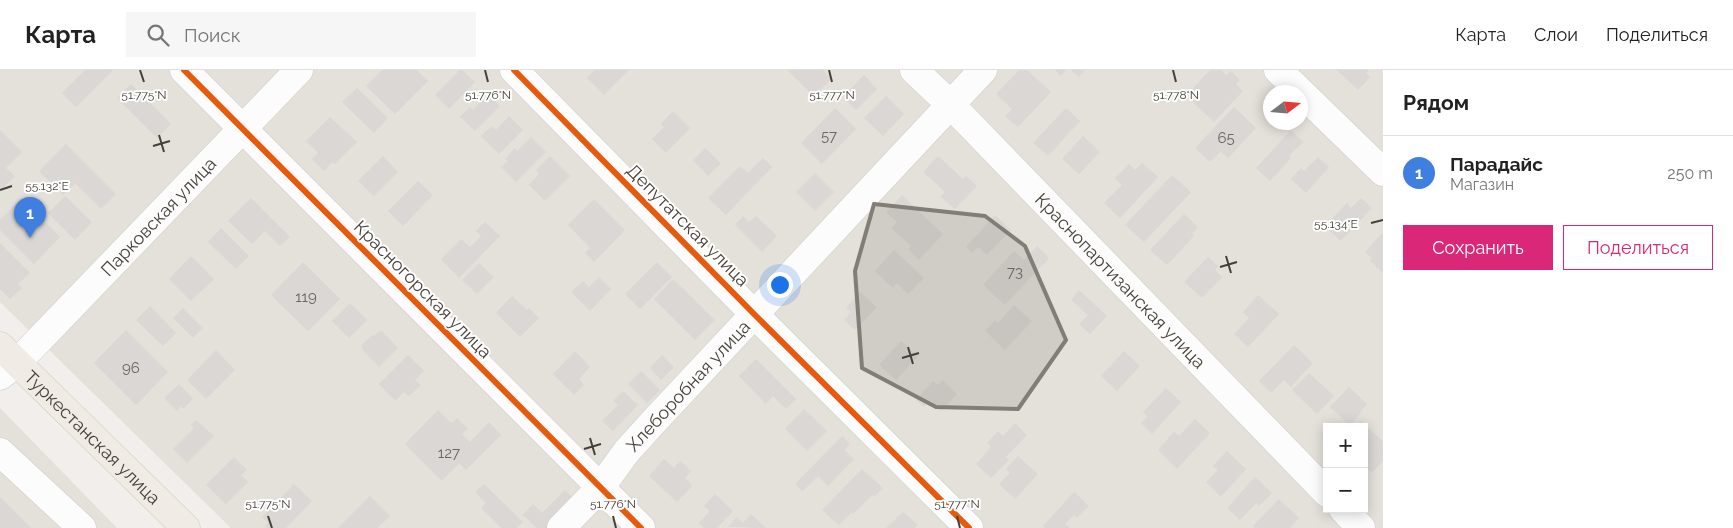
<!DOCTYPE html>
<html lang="ru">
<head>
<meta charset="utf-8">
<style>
	:root { --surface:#fff; --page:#f6f6f6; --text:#222; --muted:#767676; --line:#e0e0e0; --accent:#db2777 }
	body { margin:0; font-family:Raleway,sans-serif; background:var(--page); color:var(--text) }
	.controls { position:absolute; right:15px; bottom:15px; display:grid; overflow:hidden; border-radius:0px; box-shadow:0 2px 12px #0003 }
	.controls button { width:45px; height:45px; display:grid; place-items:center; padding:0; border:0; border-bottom:1px solid var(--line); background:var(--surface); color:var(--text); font:25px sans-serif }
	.compass { position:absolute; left:1263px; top:15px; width:45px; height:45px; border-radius:50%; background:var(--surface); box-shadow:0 2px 12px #0003; rotate:74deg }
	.you { position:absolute; left:779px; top:214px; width:18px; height:18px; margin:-12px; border:4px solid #fff; border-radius:50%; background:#1a73e8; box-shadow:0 0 0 8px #1a73e833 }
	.badge { display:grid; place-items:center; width:32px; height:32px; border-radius:50%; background:var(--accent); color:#fff; font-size:16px; font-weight:700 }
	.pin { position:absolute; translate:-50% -41px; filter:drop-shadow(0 1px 2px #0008) }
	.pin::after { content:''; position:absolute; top:26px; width:18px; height:15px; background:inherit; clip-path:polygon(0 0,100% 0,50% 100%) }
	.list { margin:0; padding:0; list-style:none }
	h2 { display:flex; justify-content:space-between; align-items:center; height:65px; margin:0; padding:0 20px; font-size:21px }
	h2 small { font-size:16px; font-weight:400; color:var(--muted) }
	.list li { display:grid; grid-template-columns:32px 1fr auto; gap:15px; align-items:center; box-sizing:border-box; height:75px; padding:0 20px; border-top:1px solid var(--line) }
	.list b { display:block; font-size:19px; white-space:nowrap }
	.list p { margin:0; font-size:16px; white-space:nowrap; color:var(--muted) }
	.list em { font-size:16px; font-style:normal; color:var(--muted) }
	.actions { display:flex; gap:10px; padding:15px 20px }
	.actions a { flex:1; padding:11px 0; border:1px solid var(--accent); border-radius:0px; text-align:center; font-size:18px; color:var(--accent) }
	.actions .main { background:var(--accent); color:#fff }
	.icon { flex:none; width:28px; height:28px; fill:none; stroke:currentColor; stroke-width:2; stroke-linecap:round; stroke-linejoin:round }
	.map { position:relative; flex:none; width:1383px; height:458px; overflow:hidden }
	header { display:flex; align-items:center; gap:30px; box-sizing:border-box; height:70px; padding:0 25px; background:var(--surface); border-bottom:1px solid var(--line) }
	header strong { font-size:24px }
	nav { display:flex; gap:28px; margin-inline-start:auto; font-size:18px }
	.search { width:350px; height:45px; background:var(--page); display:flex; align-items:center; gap:12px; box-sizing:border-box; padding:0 18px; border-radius:0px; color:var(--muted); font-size:19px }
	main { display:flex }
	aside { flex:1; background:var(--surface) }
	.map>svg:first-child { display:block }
	.residential { fill:#e4e0da; fill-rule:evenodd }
	.building { fill:#dad7d4 }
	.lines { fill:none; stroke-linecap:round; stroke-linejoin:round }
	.minor-casing { stroke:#cfccc9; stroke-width:29 }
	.major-casing { stroke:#d1c9bb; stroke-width:29 }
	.minor { stroke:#fdfcfc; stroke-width:28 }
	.major { stroke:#f0ece5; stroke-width:28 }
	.cycleway-casing { stroke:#fff; stroke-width:9 }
	.cycleway { stroke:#e8590c; stroke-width:6 }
	.marked { fill:#827d77; fill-opacity:0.2; stroke:#827d77; stroke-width:4; stroke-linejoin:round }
	.ticks { fill:none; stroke:#464038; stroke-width:2 }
	.labels { text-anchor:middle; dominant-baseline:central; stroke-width:4; stroke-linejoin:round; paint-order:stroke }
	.number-label { font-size:15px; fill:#6c6660 }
	.street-label { font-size:18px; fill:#464038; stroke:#fff }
	.ticks-label { font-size:12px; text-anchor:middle; fill:#464038; stroke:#fff; stroke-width:4; stroke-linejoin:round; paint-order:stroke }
</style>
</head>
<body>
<header>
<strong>Карта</strong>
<div class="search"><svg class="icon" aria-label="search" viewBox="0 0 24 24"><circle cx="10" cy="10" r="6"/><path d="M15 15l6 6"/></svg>Поиск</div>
<nav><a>Карта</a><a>Слои</a><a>Поделиться</a></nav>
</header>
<main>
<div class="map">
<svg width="1383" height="458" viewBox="0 0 1383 458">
	<rect width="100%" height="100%" fill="#f1eeeb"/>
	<path class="residential" d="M0,0h1383v458h-1152l-231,-226zM1270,22h30v30h-30zM1327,357h37v82h-37z
		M0,338l117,120h-117z"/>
	<path class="building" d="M85,0h28l-37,37 -14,-14z
		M382,0h35l11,11 -33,33 -29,-28z
		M460,0h2l13,12 -26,27 -14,-14z
		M595,0h34l-25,25 -17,-17z
		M789,0h34l8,9 -17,17 -26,-25z
		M1019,0h8l24,22 -33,35 -13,-11 7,-7 -16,-15z
		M1055,0h11l-5,6z
		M1071,0h14l-6,7z
		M1210,0h11l5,5 5,-4 9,9 -4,4 7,7 -29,31 -28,-26z
		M1337,0h31l-2,3 4,4 -12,13z
		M864,5l13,14 -21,21 -13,-13z
		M131,14l40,40 -14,14 -40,-40z
		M357,18l31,30 -14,15 -32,-31z
		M488,24l12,12 -25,25 -15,-14 10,-10 3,3z
		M886,26l18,18 -21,22 -19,-18z
		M1234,37l22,21 -28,30 -7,-7 -11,11 -15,-14z
		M835,38l21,21 -34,35 -21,-21z
		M1066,38l14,13 -32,35 -15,-13z
		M673,41l17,17 -24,25 -14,-14 12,-12 -3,-3z
		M509,46l14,14 -24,24 -18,-18 11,-10 4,4z
		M330,47l27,25 -22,22 -3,-2 -8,9 -12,-12 6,-6 -12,-12z
		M0,60l22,22 -16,16 9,8 -15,15z
		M1291,60l12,12 -14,14 2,2 -21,23 -14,-13z
		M1083,66l17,16 -21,22 -17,-15z
		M531,67l15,15 -30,30 -15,-15 7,-6 -3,-2 10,-11 2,3z
		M66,74l50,50 -15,15 -26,-26 -12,12 -24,-24z
		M705,78l16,15 -13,13 -15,-16z
		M383,86l15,16 -24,24 -16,-15z
		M550,86l20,20 -25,25 -16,-16 10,-11 -3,-4z
		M938,86l25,23 3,-3 11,10 -22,23 -14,-12 4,-5 -22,-20z
		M1318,87l11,10 -23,26 -15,-14 10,-11 3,3z
		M763,88l9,9 -46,48 -18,-17 32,-32 8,7z
		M1142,93l16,14 -38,41 -16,-15 18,-18 -7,-7 14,-14 6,6z
		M815,103l19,19 -19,19 -19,-19z
		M1172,105l19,17 -47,50 -19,-17z
		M418,111l15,14 -30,31 -15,-15z
		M902,125l41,39 -24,26 -11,-11 3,-3 -20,-18 6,-6 -11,-10z
		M65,126l27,26 -17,18 -27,-27z
		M21,128l39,39 -26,27 -34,-34v-10z
		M251,128l39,39 -10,9 -15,-15 -13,13 -24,-23z
		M1361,128l11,10 -31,33 -16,-15 22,-23 4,5z
		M594,129l31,31 -31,32 -9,-9 5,-5 -22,-23z
		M1184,144l14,13 -6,7 2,2 -27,29 -17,-15z
		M995,145l16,15 -24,25 -9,-8 -6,6 -6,-6z
		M743,146l6,6 7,-6 21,20 -15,16 -27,-27z
		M485,152l15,14 -41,42 -18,-19 20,-20 9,8 11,-11 -5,-5z
		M221,158l28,28 -13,13 -28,-27z
		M1383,162v41l-13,-12 2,-3 -7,-6z
		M0,173l30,30 -12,11 4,4 -12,11 -10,-10z
		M1037,176l12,12 -44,47 -22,-20 31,-34 10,9z
		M894,180l30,28 -16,16 -11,-11 -4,5 -18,-17z
		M191,186l23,23 -23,22 -22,-22z
		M1208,187l10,9 -3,4 7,7 -20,21 -18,-16z
		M303,192l37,37 -32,32 -37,-36z
		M657,192l15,15 -32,32 -15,-15z
		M479,193l15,14 -17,17 -15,-14z
		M599,207l12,12 -21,22 -19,-19 12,-11 6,6z
		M673,209l42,41 -20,20 -41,-41z
		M1079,220l28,26 -17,18 -11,-10 9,-9 -17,-15z
		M860,222l17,15 -22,23 -11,-10 7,-8 -5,-4z
		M1258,225l21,19 -31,33 -14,-13 15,-16 -6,-6z
		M512,226l15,14 2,-2 10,10 -19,19 -24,-24z
		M350,233l17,17 -18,18 -17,-17z
		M1014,235l18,16 -27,29 -20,-19 10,-11 3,3z
		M150,236l26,27 -13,13 -27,-26z
		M183,238l20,20 -10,10 -20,-20z
		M126,260l42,42 -32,33 -42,-42z
		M381,260l17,18 -19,19 -17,-18 1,-1 -2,-2 12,-12 1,2z
		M901,271l17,15 -22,24 -17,-15z
		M1294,275l19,18 -22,24 -7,-7 -13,13 -12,-12z
		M216,280l19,20 -29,29 -19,-19z
		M575,281l15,16 -11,12 5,6 -10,10 -21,-21z
		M1124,281l16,15 -23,25 -16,-15z
		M408,285l16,16 -9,9 6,5 -12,11 -5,-4 -9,9 -16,-17z
		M662,285l12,12 -13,13 -11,-12z
		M756,289l40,40 -10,10 -13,-13 -7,8 -27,-28z
		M641,301l19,19 -13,13 -19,-19z
		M1309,303l25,23 -17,18 -25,-24z
		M943,310l14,14 -16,17 -11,-10 -6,6 -8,-7 17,-19 5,4z
		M179,314l14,15 -10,10 -2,-3 -4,5 -13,-13z
		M1349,317l18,17 -17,22 -20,-19z
		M1166,318l15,14 -29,32 -11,-11 6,-6 -4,-5z
		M623,321l15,14 -25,26 -11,-10 16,-16 -5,-4z
		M804,339l23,22 -20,20 -22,-22z
		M438,340l13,13 6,-5 11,11 -6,5 8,8 19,-20 12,13 -35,35 -7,-7 -17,18 -37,-37z
		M1195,349l15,14 -33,36 -19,-19 16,-18 5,4z
		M196,350l18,16 -27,27 -14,-14 21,-21 -3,-3z
		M1360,351l23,20v20l-11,12 -8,-7v-39h-9z
		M1015,353l12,12 -21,22 3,3 -18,18 -15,-14 15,-17 -4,-4 11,-12 5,5z
		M842,366l8,8 -6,6 10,9 -26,27 -10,-10 -15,15 -8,-7z
		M1227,381l19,18 -25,28 -15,-15 12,-12 -5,-4z
		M1018,386l20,18 -23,25 -16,-15 11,-11 -4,-4z
		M234,387l13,13 -6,5 7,7 -22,22 -20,-19z
		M664,389l10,9 6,-7 11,10 -6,7 7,8 -15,16 -28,-26z
		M862,399l21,19 -9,9 -2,-2 -19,19 -1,-2 -13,13 -17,-15z
		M1255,407l17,16 -13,13 -3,-3 -16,17 -13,-12z
		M294,414l18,17 -26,27h-19l-2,-2 3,-4 -6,-5z
		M484,414l39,38 -6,6h-16l-20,-20 5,-5 -11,-11z
		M565,420l12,12 -26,26h-14l-14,-13 10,-11 9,9z
		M1074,422l15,14 -12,12 -3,-3 -9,9 5,4h-25l-2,-2z
		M715,424l18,17 -16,17h-13l-5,-5 11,-12 -6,-5z
		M370,426l20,20 -13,12h-39z
		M0,427l31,31h-31z
		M1279,429l20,19 -9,10h-35l-2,-2z
		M903,442l15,13 -3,3h-29z
		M751,444l15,14 -38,-1 9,-10 6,6z"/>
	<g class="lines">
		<g class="minor-casing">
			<g id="minor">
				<path d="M184,0l457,458"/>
				<path d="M514,0l241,245 214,213"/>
				<path id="s1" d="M914,0l37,35 376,388"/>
				<path d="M1278,0l105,102"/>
				<path id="s2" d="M0,306l17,-13 18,-19 264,-274"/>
				<path d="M0,382l82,76"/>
				<path d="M1343,439l18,19"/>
				<path id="s3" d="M561,458l39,-40 27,-37 30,-33 326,-348"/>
			</g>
		</g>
		<g class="major-casing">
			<g id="major">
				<path id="s4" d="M0,276l186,182"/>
			</g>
		</g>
		<use href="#minor" class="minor"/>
		<use href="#major" class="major"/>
		<g class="cycleway-casing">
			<path id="cycleway" d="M184,0l457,458
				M514,0l241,245 214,213"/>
		</g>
		<use href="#cycleway" class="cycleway"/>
	</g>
	<path class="marked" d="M874,134l111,12 40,30 41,94 -48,69 -82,-2 -74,-39 -7,-97z"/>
	<path class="ticks" d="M140,0l4,12M485,0l3,12M829,0l3,12M1173,0l3,12M159,65l5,17M153,76l17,-5M0,120l12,-4M1371,153l12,-3M1226,186l5,17M1220,197l17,-5M908,277l5,17M902,288l17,-5M590,368l5,17M584,379l17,-5M268,446l4,12M613,446l3,12M957,446l3,12"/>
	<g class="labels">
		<g class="number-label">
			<text x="829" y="66">57</text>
			<text x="1226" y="68">65</text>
			<text x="1015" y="202">73</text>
			<text x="306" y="227">119</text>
			<text x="131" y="298">96</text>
			<text x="449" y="383">127</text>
		</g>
		<g class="street-label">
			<text stroke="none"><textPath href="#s2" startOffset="225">Парковская улица</textPath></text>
			<text transform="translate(688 155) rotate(45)">Депутатская улица</text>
			<text stroke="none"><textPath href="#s1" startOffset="295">Краснопартизанская улица</textPath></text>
			<text transform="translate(423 219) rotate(45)">Красногорская улица</text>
			<text stroke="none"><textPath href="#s3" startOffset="191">Хлеборобная улица</textPath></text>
			<text stroke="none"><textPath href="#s4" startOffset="130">Туркестанская улица</textPath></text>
		</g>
	</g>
	<g class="ticks-label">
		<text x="144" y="29">51.775°N</text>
		<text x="488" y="29">51.776°N</text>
		<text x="832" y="29">51.777°N</text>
		<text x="1176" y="29">51.778°N</text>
		<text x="47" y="120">55.132°E</text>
		<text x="1336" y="158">55.134°E</text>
		<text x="268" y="438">51.775°N</text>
		<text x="613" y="438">51.776°N</text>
		<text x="957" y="438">51.777°N</text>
	</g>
</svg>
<div class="controls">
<button>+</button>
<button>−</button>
</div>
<svg class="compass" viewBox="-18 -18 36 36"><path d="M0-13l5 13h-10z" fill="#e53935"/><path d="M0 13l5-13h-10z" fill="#767676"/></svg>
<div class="you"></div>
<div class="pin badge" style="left:30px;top:168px;background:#3f7fe0">1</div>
</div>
<aside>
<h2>Рядом<small></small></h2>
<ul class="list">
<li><span class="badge" style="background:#3f7fe0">1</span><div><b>Парадайс</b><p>Магазин</p></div><em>250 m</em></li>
</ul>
<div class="actions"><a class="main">Сохранить</a><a>Поделиться</a></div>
</aside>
</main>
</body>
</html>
